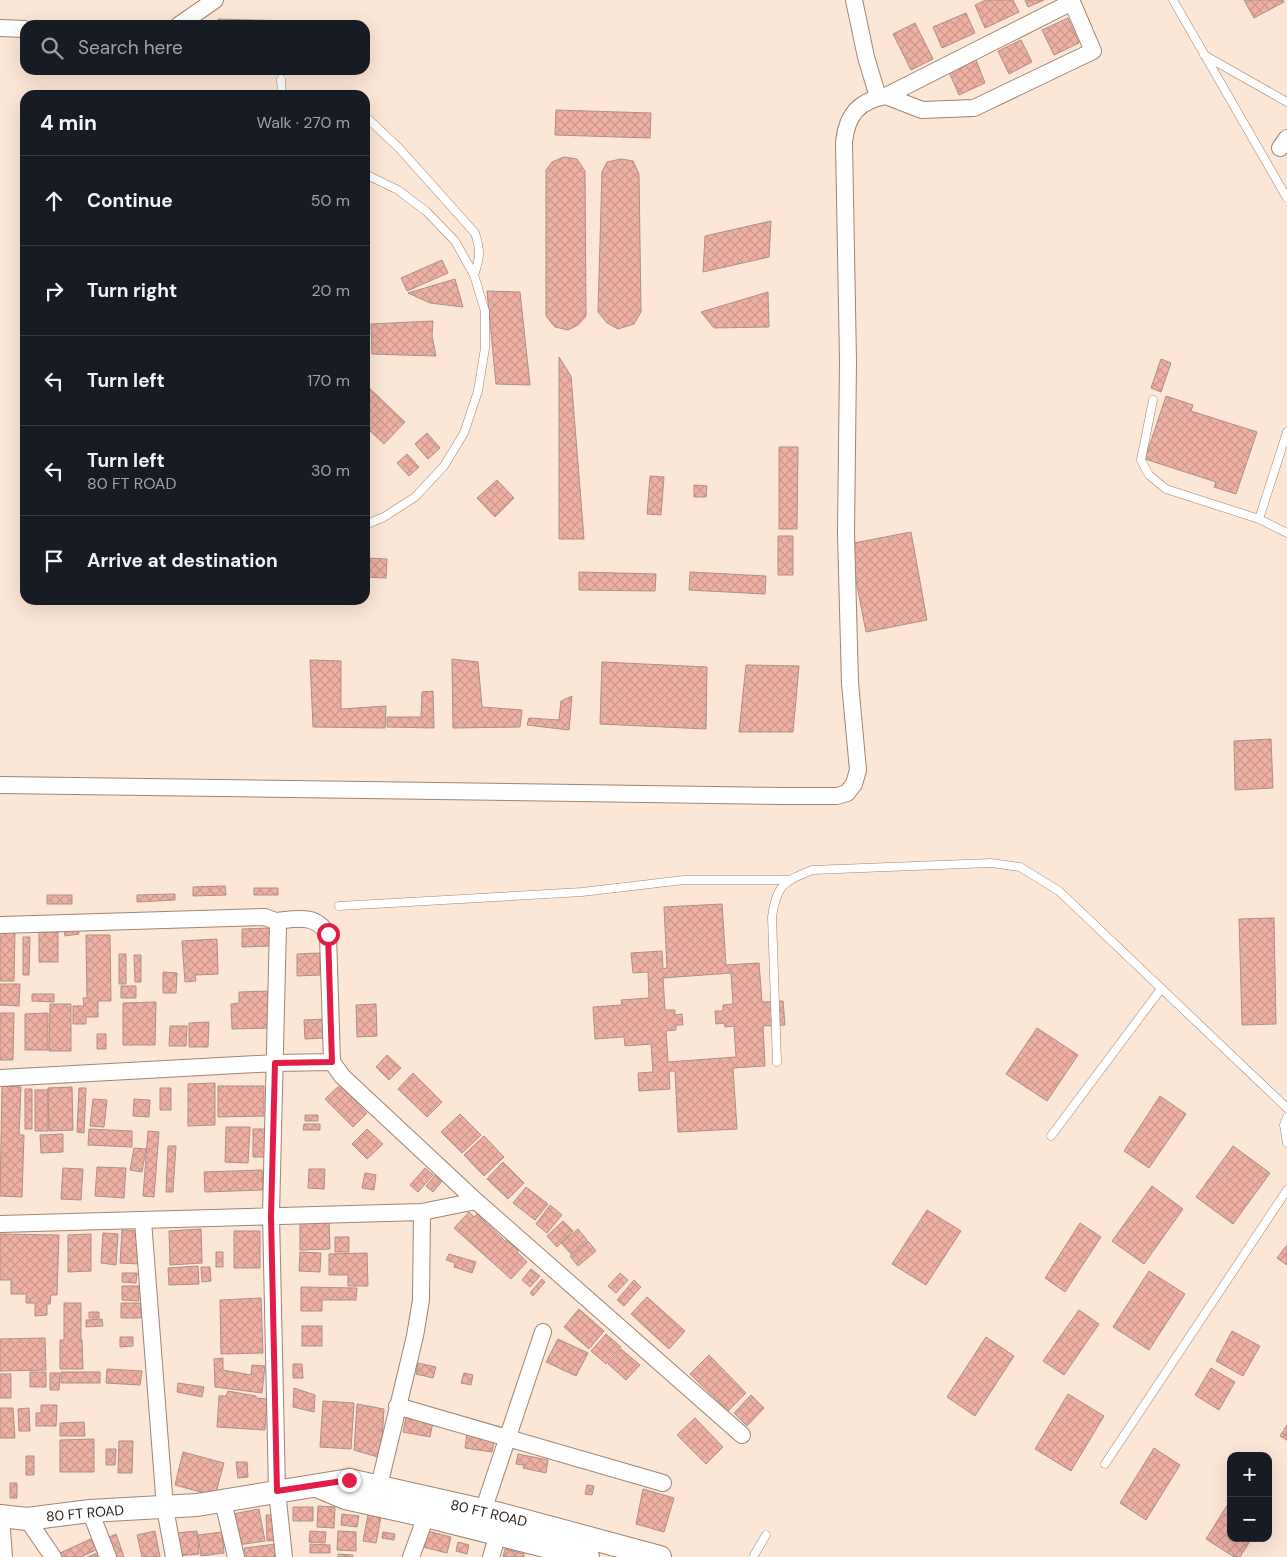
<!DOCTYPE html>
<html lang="en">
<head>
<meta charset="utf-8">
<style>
	:root { --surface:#171b24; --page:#20242c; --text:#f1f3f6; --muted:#9ea1a6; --line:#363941 }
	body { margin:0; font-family:"DM Sans",sans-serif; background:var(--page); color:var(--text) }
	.controls { position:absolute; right:15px; bottom:15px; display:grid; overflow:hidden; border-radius:10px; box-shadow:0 5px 20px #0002 }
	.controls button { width:45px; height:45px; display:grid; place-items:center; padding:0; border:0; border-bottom:1px solid var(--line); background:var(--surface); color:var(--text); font:25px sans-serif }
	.stop { position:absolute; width:15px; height:15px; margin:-11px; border:4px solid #e11d48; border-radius:50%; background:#fff }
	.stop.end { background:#e11d48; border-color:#fff; box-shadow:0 1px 5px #0008 }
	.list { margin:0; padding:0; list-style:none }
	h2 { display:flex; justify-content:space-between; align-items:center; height:65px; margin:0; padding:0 20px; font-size:21px }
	h2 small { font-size:16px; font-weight:400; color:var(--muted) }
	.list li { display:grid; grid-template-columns:32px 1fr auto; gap:15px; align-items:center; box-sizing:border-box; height:90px; padding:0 20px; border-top:1px solid var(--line) }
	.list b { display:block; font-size:19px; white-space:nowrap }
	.list p { margin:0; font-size:16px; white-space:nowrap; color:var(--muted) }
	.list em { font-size:16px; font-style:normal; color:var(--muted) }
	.icon { flex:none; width:28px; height:28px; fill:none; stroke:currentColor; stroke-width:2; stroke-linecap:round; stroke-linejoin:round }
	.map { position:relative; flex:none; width:1287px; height:1557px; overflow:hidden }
	.search { position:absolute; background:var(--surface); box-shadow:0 5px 20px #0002; left:20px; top:20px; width:350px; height:55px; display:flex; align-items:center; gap:12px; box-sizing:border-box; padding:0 18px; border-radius:15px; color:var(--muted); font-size:19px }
	.panel { position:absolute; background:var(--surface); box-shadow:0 5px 20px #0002; left:20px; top:90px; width:350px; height:515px; border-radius:15px }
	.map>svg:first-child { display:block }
	.building { fill:url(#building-cross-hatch); stroke:#af8f87; fill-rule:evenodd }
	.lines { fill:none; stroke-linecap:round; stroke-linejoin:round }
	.lane-casing { stroke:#9e8573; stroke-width:9 }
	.street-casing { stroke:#9e8573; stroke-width:18 }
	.secondary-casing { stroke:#9e8573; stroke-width:24 }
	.lane { stroke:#fff; stroke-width:8 }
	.street { stroke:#fff; stroke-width:16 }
	.secondary { stroke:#fff; stroke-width:22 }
	.route { stroke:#e11d48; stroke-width:6 }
	.labels { text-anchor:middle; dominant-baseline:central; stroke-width:4.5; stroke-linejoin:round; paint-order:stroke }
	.street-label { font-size:14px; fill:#281e17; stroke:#fff }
</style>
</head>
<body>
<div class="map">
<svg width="1287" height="1557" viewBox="0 0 1287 1557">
	<defs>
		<pattern id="building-cross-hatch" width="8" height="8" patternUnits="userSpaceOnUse" patternTransform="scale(1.25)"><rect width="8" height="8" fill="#eeb0a2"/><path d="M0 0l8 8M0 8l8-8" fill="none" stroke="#cc978b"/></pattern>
	</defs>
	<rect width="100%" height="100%" fill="#fce6d6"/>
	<path class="building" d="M986,0h27l6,12 -34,16 -10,-23z
		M1025,0h19l-16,7z
		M1244,0h39l1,2 -30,16z
		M966,13l9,20 -33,15 -9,-21z
		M1068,18l11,25 -25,12 -12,-25z
		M218,19l108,3v3h-108z
		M915,23l18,36 -22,11 -18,-36z
		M1021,40l11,22 -23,12 -11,-23z
		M976,60l9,23 -26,12 -10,-23z
		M217,70h107v4z
		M556,110l95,3 -1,25 -95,-3z
		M564,157l13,2 8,12 1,145 -8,9 -10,5 -13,-3 -9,-11v-146l6,-8z
		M621,159l12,2 6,13 2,138 -7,12 -16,5 -11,-6 -9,-11 4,-140 5,-10z
		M771,221l-2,36 -66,15 2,-36z
		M442,260l6,13 -41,18 -6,-13z
		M455,279l8,28 -33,-4 -22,-10z
		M487,291l33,1 10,93 -34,-1z
		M768,292l1,35 -55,1 -13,-16z
		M433,321l-1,15 4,20 -64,-2 -1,-30z
		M559,357l12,19 13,163h-25z
		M1161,359l10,4 -10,29 -10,-4z
		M365,384l40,38 -21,22 -19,-18z
		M1166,396l27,9 -2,6 66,21 -21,62 -22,-7 2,-5 -71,-23z
		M427,433l13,15 -12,11 -13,-15z
		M779,447h19l-1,82h-18z
		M407,454l12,13 -10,9 -12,-13z
		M650,476l14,1 -3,38 -14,-1z
		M497,480l17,18 -19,19 -18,-19z
		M694,485l13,1 -1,11h-12z
		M911,532l16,88 -61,12 -17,-88z
		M778,536h15v39h-15z
		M365,558l22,1 -1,19 -21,-1z
		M579,572l77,2 -1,17 -76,-1z
		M690,572l76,4 -1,18 -76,-4z
		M452,659l26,3 4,45 40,3 -2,17 -67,1z
		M310,660l31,1v48l45,-3 -1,22 -72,-1z
		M602,662l105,5 -1,62 -106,-5z
		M746,665l53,1 -6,66h-54z
		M433,691l1,37 -47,-1v-10h34l1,-25z
		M572,696l-3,34 -42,-5 2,-7 30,2 2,-19z
		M1271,739l2,49 -38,2 -1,-49z
		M225,886l1,9 -33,1v-9z
		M254,888h24v7h-24z
		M175,894v6l-38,2v-7z
		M47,895h25v9h-25z
		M722,904l4,61 33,-2 3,39 21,-1 2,24 -22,1 2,40 -32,2 4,61 -59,3 -3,-61h-6l1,18 -31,2 -1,-18 15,-1 -2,-28 -26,2 -1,-9 -29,2 -2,-32 29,-2 -1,-5 28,-2 -1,-26 -15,1 -2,-20 31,-2 1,18 4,-1 -3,-61zM731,973l2,31 -10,1v6h-8l1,13 8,-1 1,4 9,-1 2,31 -68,5 -2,-31 10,-1v-5h7l-1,-11 -7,1v-5h-10l-2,-32z
		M1274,918l2,106 -34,1 -3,-106z
		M78,925l1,9 -14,2 -1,-10z
		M270,928v18l-28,1v-18z
		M0,932h15l-1,49h-14z
		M39,932h19v30h-19z
		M86,935h24l1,66h-13v16h-12v7h-13v-18h11l-1,-8h4z
		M23,937h7l-1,38h-6z
		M217,939l1,35 -23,1 1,6 -11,1 -3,-41z
		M320,953v22l-23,1v-22z
		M119,954h7v30h-7z
		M134,955h7v27h-6z
		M163,972l14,1 -1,20h-13z
		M0,984h20l-1,22 -19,-1z
		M121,986h15v12h-15z
		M272,991l-2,37 -38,1 -1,-25 8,-1v-11z
		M32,994h22v8l-22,-1z
		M156,1002l-1,43h-32v-42z
		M50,1004h21v47h-22z
		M376,1004l1,32 -20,1 -1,-32z
		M0,1013h14l-1,47h-13z
		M48,1013v37h-23v-36z
		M325,1019v19l-20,1 -1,-19z
		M209,1022l-1,25h-19v-24z
		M170,1026h17l-1,20h-17z
		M1037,1028l41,27 -31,46 -41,-27z
		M97,1034h9v15h-9z
		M387,1055l14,13 -12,12 -13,-13z
		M413,1073l29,29 -15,15 -29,-28z
		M215,1083v42l-27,1v-42z
		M340,1085l27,28 -14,14 -28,-28z
		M2,1086l19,1 -2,48h5l-2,62 -22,-1z
		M218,1086h46v30l-46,1z
		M72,1087l1,43 -24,1 -1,-43z
		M79,1088h7l-2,45 -7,-1z
		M160,1088h11v22h-11z
		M25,1089h7v40h-7z
		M35,1090h13v41h-13z
		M1160,1096l26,18 -37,54 -25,-17z
		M93,1099l14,1 -3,27 -14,-1z
		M134,1099l16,1 -1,17 -16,-1z
		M460,1114l21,21 -19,18 -21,-21z
		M305,1115h13v6h-13z
		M304,1124h16v6h-17z
		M226,1127h24l-2,36 -23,-1z
		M89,1129l43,2v16l-44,-2z
		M253,1129h13v28h-13z
		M367,1129l16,15 -16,15 -15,-15z
		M148,1131l11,1 -5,65 -11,-1z
		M63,1134v18l-22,1 -1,-18z
		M484,1136l20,21 -20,19 -20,-21z
		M168,1146h8l-3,46h-7z
		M1233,1146l37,27 -37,51 -37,-27z
		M134,1148l12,1 -4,23 -12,-2z
		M503,1162l21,21 -16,16 -21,-20z
		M97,1167l29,1 -2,30 -29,-2z
		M63,1168l20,1 -2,31 -20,-1z
		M425,1168l8,7 -15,17 -8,-7z
		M309,1169h16l-1,20 -16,-1z
		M262,1170l1,20 -58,2 -1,-20z
		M365,1173l11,2 -2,15 -12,-2z
		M436,1174l7,6 -10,12 -7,-6z
		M1152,1186l31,23 -39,55 -32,-23z
		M526,1187l22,17 -13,16 -22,-17z
		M550,1205l12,10 -15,18 -11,-9z
		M927,1210l34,21 -35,54 -34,-21z
		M469,1212l5,5 3,-3 29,28 1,-2 11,10 -1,2 10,10 -16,17 -57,-51z
		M300,1221h29l1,28 -30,1z
		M563,1221l10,10 -16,16 -10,-11z
		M1080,1223l21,14 -36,55 -20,-14z
		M201,1229l1,34 -32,2 -1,-34z
		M578,1229l9,11 -16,14 -10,-11z
		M122,1230l18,1 -1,33 -19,-1z
		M234,1231h26v37h-26z
		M103,1233l15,1 -2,31 -15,-2z
		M0,1234l59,1 -2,60h-6l-1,9h-3v11l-12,1v-13h-9v-9h-15v-14h-11z
		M91,1234v37l-23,1v-37z
		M335,1237h14v15h-14z
		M588,1241l8,10 -18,15 -8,-10z
		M1287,1245v20l-10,-7z
		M216,1252h7v15h-7z
		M300,1252l21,1 -1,19 -21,-1z
		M367,1253l1,33h-20v-11h-19v-21z
		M449,1254l27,8 -4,11 -18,-6 1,-4 -9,-3z
		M198,1266l1,18 -30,1 -1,-17z
		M201,1267h9l1,14 -9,1z
		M531,1269l9,7 -10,11 -8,-7z
		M1149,1271l36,23 -36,56 -36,-23z
		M122,1273h15l-1,10 -14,-1z
		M620,1273l8,7 -12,13 -8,-7z
		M542,1279l3,3 -12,14 -3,-3z
		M634,1280l7,7 -17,19 -7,-6z
		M122,1286h17v15l-17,-1z
		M301,1287l56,1 -1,12h-34v11h-21z
		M647,1297l38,34 -16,18 -38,-35z
		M261,1298l2,55 -42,1 -1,-54z
		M64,1303h17v37h1l1,29h-23v-29h4z
		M121,1303h20v15h-20z
		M579,1309l25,22 -15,18 -25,-22z
		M1079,1310l20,14 -35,51 -21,-14z
		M89,1312h10v6h-10z
		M102,1319l1,7 -17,1v-7z
		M302,1326h20v20h-20z
		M1232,1331l28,15 -17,30 -27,-15z
		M606,1334l15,13 -15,17 -15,-13z
		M120,1337h13v9l-13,1z
		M986,1337l28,19 -39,60 -28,-19z
		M45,1338l1,32 -46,1v-32z
		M558,1339l30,14 -12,23 -30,-14z
		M621,1349l19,16 -14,15 -18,-16z
		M709,1355l37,38 -18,18 -38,-37z
		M223,1358v12l28,5 1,-10 13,1 -3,27 -47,-6 -1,-28z
		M418,1363l18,4 -3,11 -17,-4z
		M293,1364h9l1,14h-10z
		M1211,1368l24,14 -16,28 -24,-15z
		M107,1369l35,2 -2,14 -34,-2z
		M30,1372h16v15h-16z
		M61,1372h39v11h-39z
		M50,1373h10l-1,17h-9z
		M464,1373l9,2 -2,10 -10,-2z
		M0,1374h11v24h-11z
		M178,1383l26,4 -2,10 -25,-5z
		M294,1388l21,7 -1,17 -21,-5z
		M228,1391l28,5v2l11,1 -2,31 -48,-3 2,-31h7z
		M1068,1394l36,22 -33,55 -36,-22z
		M751,1395l13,13 -17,18 -13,-13z
		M323,1401l31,2 -3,46 -31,-2z
		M357,1404l27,5 -3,49 -27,-8z
		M41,1405h16l-1,21h-20v-13h5z
		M0,1408h13l2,30h-15z
		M29,1408l1,23h-11l-1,-22z
		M406,1417l27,5 -3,15 -27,-5z
		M695,1418l28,29 -17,17 -29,-29z
		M84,1422l1,14h-25v-13z
		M1287,1425v15l-7,-4z
		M467,1433l28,4 -3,15 -27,-4z
		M94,1439v33h-34v-32z
		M119,1441h14l-1,32h-14z
		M1154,1448l26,17 -34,55 -26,-17z
		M106,1449h10l-1,16h-9z
		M183,1452l41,11 -9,33 -40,-11z
		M518,1454l30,6 -2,13 -23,-5 1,-3 -8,-1z
		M26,1456h8v19h-8z
		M236,1462h11l1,15 -10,1z
		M10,1483h7v15h-7z
		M587,1485l7,1 -2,9 -7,-1z
		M643,1489l31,9 -10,34 -28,-8z
		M1228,1504l3,2v32h21l-12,19h-6l-28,-18z
		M318,1506l17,1 -1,21 -17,-1z
		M293,1507h20v14h-20z
		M259,1509l6,32 -27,4 -5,-31z
		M342,1514l17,2 -2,11 -16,-2z
		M266,1515h10l1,25 -10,1z
		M368,1515l13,2 -5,26 -13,-2z
		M155,1531l5,26h-18l-5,-22z
		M197,1531l2,23 -23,2 -1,-23z
		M310,1531l16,1 -1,11 -16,-1z
		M338,1531l18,1v19l-19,-1z
		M427,1531l24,6 -4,16 -24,-6z
		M222,1532l2,21 -23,3 -3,-21z
		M383,1532l12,2 -1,6 -12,-2z
		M116,1534l8,23h-9l-6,-20z
		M95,1537l5,11 -19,9h-19l-2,-4z
		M458,1542l11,3 -2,9 -11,-3z
		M276,1544l6,13h-36l-2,-9z
		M310,1544l20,1v8h-20z
		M505,1549l19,5v3h-21z
		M100,1552l2,5h-15z
		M338,1554l15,1v2h-15z"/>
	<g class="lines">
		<g class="lane-casing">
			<path id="lane" d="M1173,0l114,198
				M1204,55l83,47
				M281,79l1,16
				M365,116l34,32 76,85c6,18 5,25 -1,42
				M365,174l33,16 29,22 28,29 19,34 11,36v37l-7,43 -14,42 -20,33 -29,31 -31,20 -19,8
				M1153,400l-12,60 8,15 17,14 93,30 28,14
				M1259,519l28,-87
				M339,906l243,-14 102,-12h103
				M777,1062l-5,-145c5,-32 11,-35 40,-47l179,-7 29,4 39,24 228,217
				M1287,1117l-3,8 3,18
				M1051,1136l110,-147
				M1105,1464l182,-274
				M753,1557l13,-22"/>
		</g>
		<g class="street-casing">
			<path id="street" d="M854,0l12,57 12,40
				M179,25l36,-25
				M0,28l25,1
				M1280,148l7,-10
				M0,785l788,11h49l10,-3 7,-9 4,-14 -8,-87 -4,-149 2,-173 -4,-219c3,-28 15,-41 42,-46l186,-94 21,49 -119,57 -52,2 -36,-14
				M275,921c21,-2 41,-8 53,14l4,127 10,14 134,125 266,234
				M0,925l265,-8 10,4 3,4 -7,290 6,276 7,66
				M0,1078l275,-15 57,-1
				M143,1221l22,287 9,49
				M0,1224l422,-12 54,-11
				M397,1406l266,77
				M379,1486l36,-150 6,-36 1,-88
				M223,1501l13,56
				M90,1511l18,46
				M483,1511l60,-179
				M1,1516l3,41
				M27,1519l26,38
				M411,1557l15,-41
				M491,1557l7,-23"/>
		</g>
		<g class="secondary-casing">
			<path id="secondary" d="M317,1486l28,12 81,18 162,41
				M0,1516l27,3 63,-8 107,-6 152,-25 151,34 160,43"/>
		</g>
		<use href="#lane" class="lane"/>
		<use href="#street" class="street"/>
		<use href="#secondary" class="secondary"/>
	</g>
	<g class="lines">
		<path class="route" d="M328,934l4,128 -57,1 -4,153 6,275 72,-11"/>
	</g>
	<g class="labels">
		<g class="street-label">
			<text transform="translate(85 1513) rotate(-5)">80 FT ROAD</text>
			<text transform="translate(489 1513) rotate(13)">80 FT ROAD</text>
		</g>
	</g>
</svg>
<div class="controls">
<button>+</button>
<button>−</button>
</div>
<div class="stop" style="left:328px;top:934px"></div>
<div class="stop end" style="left:349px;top:1480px"></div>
<div class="search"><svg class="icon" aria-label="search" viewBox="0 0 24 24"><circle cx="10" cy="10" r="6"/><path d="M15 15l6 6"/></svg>Search here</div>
<section class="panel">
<h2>4 min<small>Walk · 270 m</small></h2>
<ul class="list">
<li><svg class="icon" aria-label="ahead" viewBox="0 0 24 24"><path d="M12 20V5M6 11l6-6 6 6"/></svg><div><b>Continue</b></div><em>50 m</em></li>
<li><svg class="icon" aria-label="right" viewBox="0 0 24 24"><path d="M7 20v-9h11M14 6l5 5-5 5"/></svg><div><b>Turn right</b></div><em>20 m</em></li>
<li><svg class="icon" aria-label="left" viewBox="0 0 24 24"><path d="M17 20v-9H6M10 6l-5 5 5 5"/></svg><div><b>Turn left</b></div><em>170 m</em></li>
<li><svg class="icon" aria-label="left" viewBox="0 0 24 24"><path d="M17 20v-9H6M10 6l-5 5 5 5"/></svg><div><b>Turn left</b><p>80 FT ROAD</p></div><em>30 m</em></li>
<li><svg class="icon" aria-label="arrive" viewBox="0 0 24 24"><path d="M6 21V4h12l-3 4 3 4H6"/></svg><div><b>Arrive at destination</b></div></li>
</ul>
</section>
</div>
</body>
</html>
